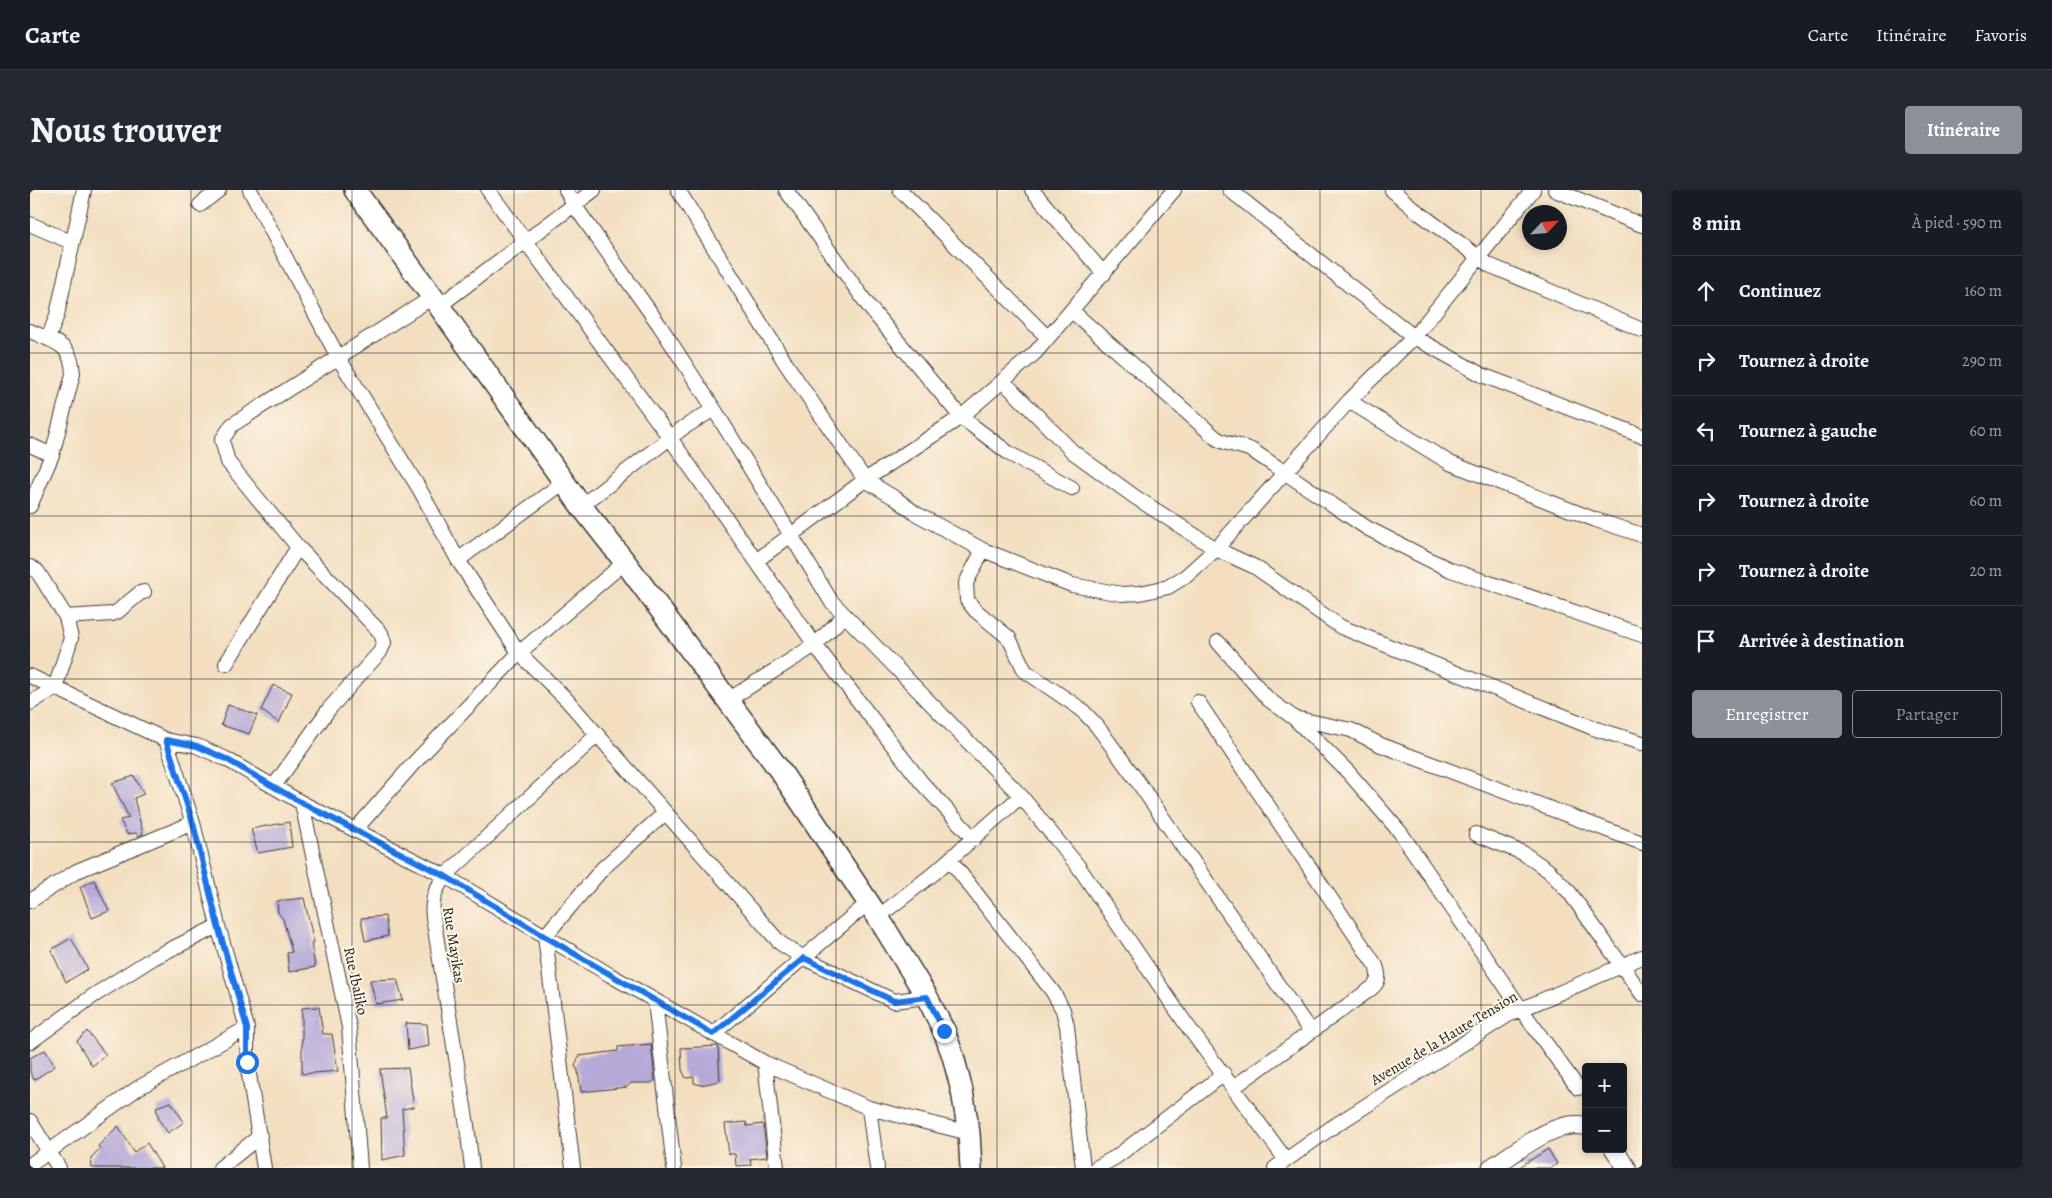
<!DOCTYPE html>
<html lang="fr">
<head>
<meta charset="utf-8">
<style>
	:root { --surface:#171b24; --page:#242831; --text:#f1f3f6; --muted:#9ea1a6; --line:#363941; --accent:#8c9099 }
	body { margin:0; font-family:Alegreya,serif; background:var(--page); color:var(--text) }
	.controls { position:absolute; right:15px; bottom:15px; display:grid; overflow:hidden; border-radius:5px; box-shadow:0 2px 8px #0003 }
	.controls button { width:45px; height:45px; display:grid; place-items:center; padding:0; border:0; border-bottom:1px solid var(--line); background:var(--surface); color:var(--text); font:25px sans-serif }
	.compass { position:absolute; left:1492px; top:15px; width:45px; height:45px; border-radius:50%; background:var(--surface); box-shadow:0 2px 8px #0003; rotate:64deg }
	.stop { position:absolute; width:15px; height:15px; margin:-11px; border:4px solid #1a73e8; border-radius:50%; background:#fff }
	.stop.end { background:#1a73e8; border-color:#fff; box-shadow:0 1px 5px #0008 }
	.list { margin:0; padding:0; list-style:none }
	h2 { display:flex; justify-content:space-between; align-items:center; height:65px; margin:0; padding:0 20px; font-size:21px }
	h2 small { font-size:16px; font-weight:400; color:var(--muted) }
	.list li { display:grid; grid-template-columns:32px 1fr auto; gap:15px; align-items:center; box-sizing:border-box; height:70px; padding:0 20px; border-top:1px solid var(--line) }
	.list b { display:block; font-size:19px; white-space:nowrap }
	.list em { font-size:16px; font-style:normal; color:var(--muted) }
	.actions { display:flex; gap:10px; padding:15px 20px }
	.actions a { flex:1; padding:11px 0; border:1px solid var(--accent); border-radius:5px; text-align:center; font-size:18px; color:var(--accent) }
	.actions .main { background:var(--accent); color:#fff }
	.icon { flex:none; width:28px; height:28px; fill:none; stroke:currentColor; stroke-width:2; stroke-linecap:round; stroke-linejoin:round }
	.map { position:relative; flex:none; width:1612px; height:978px; overflow:hidden; border-radius:5px }
	header { display:flex; align-items:center; gap:30px; box-sizing:border-box; height:70px; padding:0 25px; background:var(--surface); border-bottom:1px solid var(--line) }
	header strong { font-size:24px }
	nav { display:flex; gap:28px; margin-inline-start:auto; font-size:18px }
	.intro { display:flex; align-items:center; justify-content:space-between; box-sizing:border-box; height:120px; padding:0 30px }
	h1 { margin:0; font-size:35px }
	.button { padding:12px 22px; border-radius:5px; background:var(--accent); color:#fff; font-size:18px; font-weight:700 }
	main { display:flex; gap:30px; padding:0 30px }
	aside { flex:1; background:var(--surface); border-radius:5px; box-shadow:0 2px 8px #0003 }
	.map>svg:first-child { display:block }
	.building { fill:#b5a9d8 }
	.lines { fill:none; stroke-linecap:round; stroke-linejoin:round }
	.minor-casing { stroke:#3c3935; stroke-width:16 }
	.tertiary-casing { stroke:#3c3935; stroke-width:20 }
	.primary-casing { stroke:#3c3935; stroke-width:24 }
	.minor { stroke:#fff; stroke-width:14 }
	.tertiary { stroke:#fff; stroke-width:18 }
	.primary { stroke:#fff; stroke-width:21 }
	.route { stroke:#1a73e8; stroke-width:6 }
	.grid { fill:none; stroke:#1c1c1c; stroke-width:1; stroke-opacity:0.55 }
	.labels { text-anchor:middle; dominant-baseline:central; stroke-width:4; stroke-linejoin:round; paint-order:stroke }
	.street-label { font-size:15px; fill:#1c1c1c; stroke:#fcf5e5 }
</style>
</head>
<body>
<header>
<strong>Carte</strong>
<nav><a>Carte</a><a>Itinéraire</a><a>Favoris</a></nav>
</header>
<div class="intro"><h1>Nous trouver</h1><a class="button">Itinéraire</a></div>
<main>
<div class="map">
<svg width="1612" height="978" viewBox="0 0 1612 978">
	<rect width="100%" height="100%" fill="#fcf5e5"/>
	<filter id="ink" filterUnits="userSpaceOnUse"><feTurbulence type="fractalNoise" baseFrequency=".02" numOctaves="2"/><feDisplacementMap in="SourceGraphic" scale="10" xChannelSelector="R" yChannelSelector="G"/><feConvolveMatrix kernelMatrix="1 2 1 2 8 2 1 2 1" color-interpolation-filters="sRGB"/></filter>
	<filter id="wash" filterUnits="userSpaceOnUse"><feTurbulence type="fractalNoise" baseFrequency=".0096" numOctaves="4" result="noise"/><feDisplacementMap in="SourceGraphic" scale="20" xChannelSelector="R" yChannelSelector="G"/><feGaussianBlur stdDeviation="1.12" result="paint"/><feColorMatrix in="noise" values="0 0 0 0 0 0 0 0 0 0 0 0 0 0 0 0 0 1.4 0 .05"/><feComposite in="paint" operator="in"/></filter>
	<g filter="url(#wash)">
		<rect width="100%" height="100%" fill="#f3dec0"/>
		<g id="blocks">
			<path class="building" d="M243,495l19,8 -13,30 -18,-13z
				M198,515l29,10 -8,19 -28,-9z
				M104,586l10,18 -10,4 9,36 -5,2 -2,-3 -9,1 -7,-14 9,-2 -17,-35z
				M259,632l3,25 -34,6 -7,-24z
				M64,690l15,31 -17,7 -12,-31z
				M274,708l10,45h-3l4,24 -26,5 -2,-19 5,-1 -9,-33 -5,-6 -1,-12z
				M355,726l3,20 -23,5 -4,-23z
				M41,748l17,31 -22,13 -15,-32z
				M367,789l6,21 -27,4 -6,-24z
				M289,817l4,27h9l6,37 -36,3v-66z
				M376,833l21,1 2,22 -21,4z
				M57,841l19,24 -14,11 -15,-25z
				M621,854l4,36 -4,3h-20l-4,4 -46,5 -3,-21 -3,-5 4,-10 39,-5v-4z
				M688,856l2,35 -19,4 -7,-2v-6l-8,1 -4,-8 -1,-22z
				M15,860l10,16 -21,14 -4,-8v-14z
				M378,878l6,39 -12,2 3,46 -23,5 -1,-42h6l-7,-49z
				M141,912l13,20 -16,11 -9,-13 -3,-13z
				M716,932l1,4 16,-2 4,33 -17,2 1,6 -15,1 -1,-12h-6l-4,-30z
				M88,936l16,26 13,-9 15,25h-70l-1,-10 9,-10 -2,-2z
				M1518,959l9,15 -7,4h-32z"/>
		</g>
	</g>
	<g filter="url(#ink)">
		<use href="#blocks" fill-opacity="0" stroke="#3c3935" stroke-width="1"/>
		<g class="lines">
			<g class="minor-casing">
				<path id="minor" d="M220,0l88,167 82,133 38,70 61,93 47,46 214,244 24,15 90,43 33,-4
					M458,0l182,248 145,207 107,138 52,56
					M536,0l8,15 86,121 54,83 117,192 190,195 57,70 108,158 100,136
					M648,0l108,174 79,116 30,18 20,15 68,37 89,35 50,9 18,-1 28,-6 18,-11 30,-27 133,-148 65,-64 119,-147
					M756,0l84,118 91,109 49,37 62,34
					M870,0l148,148
					M1002,0l72,84
					M1200,0l184,147 68,38 160,61
					M1362,0l22,19 75,56 153,65
					M1525,0l87,35
					M170,15l19,-15
					M0,34l41,18
					M409,116l155,-116
					M1042,121l144,127c12,8 25,6 37,13l114,77 63,32 21,10 191,65
					M0,141c24,11 42,12 43,43l-21,81 -22,51
					M18,149l9,-24 27,-125
					M973,191l70,71 62,45 81,52 39,18 86,60 255,102 46,14
					M1319,211l101,62 146,57 46,15
					M0,255l22,10
					M551,316l102,-78 31,-19
					M953,360l-17,33 1,17 8,10 34,28 16,33 56,38 16,17 41,56 172,249
					M428,370l106,-78
					M726,371l109,-81 96,-63 74,-64 139,-163
					M0,377l7,4 4,6 25,40 5,21 -16,50 -25,15
					M36,427l46,-3 5,-2 23,-19 4,-1
					M1188,452l50,57 26,19 55,55 51,59 121,177 57,79
					M196,474l72,-117
					M0,486l136,64 31,6 29,13 76,44 143,73 165,99 155,88 104,45 100,25
					M698,510l87,-55 29,-29
					M1168,512l178,264c3,9 4,15 -4,22l-138,99
					M1264,528l57,12 30,15 261,98
					M136,550l27,83 25,103 29,102v34l17,106
					M244,596l55,-77 51,-57 4,-9 -3,-10 -83,-86 -44,-53 -26,-32 -6,-22 10,-15 201,-128
					M272,613l47,224 11,141
					M325,640l58,-66 106,-111 106,-91
					M1446,644l47,19 26,18 21,22 72,101
					M920,670l103,132 10,18 4,16 16,142
					M0,711l47,-30 116,-48
					M848,727l55,-43 88,-78
					M625,811l19,167
					M683,844l155,-131
					M0,852l63,-46 60,-38 65,-32
					M735,873l12,105
					M839,918l8,60
					M0,931l29,47
					M0,975l108,-77 109,-60
					M190,978l40,-32
					M442,978l-5,-43 -34,-208c-2,-18 2,-27 12,-41l152,-141
					M543,978l-28,-232 58,-68 62,-55
					M1066,978l20,-11 108,-83
					M1245,978l56,-40 177,-113 134,-58"/>
			</g>
			<g class="tertiary-casing">
				<path id="tertiary" d="M1584,959l13,19
					M1461,978c26,-16 63,-49 95,-42"/>
			</g>
			<g class="primary-casing">
				<path id="primary" d="M325,0l84,116 142,200 44,56 156,210 97,145 49,80 17,34 9,25 9,35 7,42 2,35"/>
			</g>
			<use href="#minor" class="minor"/>
			<use href="#tertiary" class="tertiary"/>
			<use href="#primary" class="primary"/>
		</g>
	</g>
	<g class="lines" filter="url(#ink)">
		<path class="route" d="M217,872v-34l-29,-102 -25,-103 -27,-83 31,6 29,13 76,44 143,73 99,60 169,98 91,-76 90,43 33,-4 17,34"/>
	</g>
	<path class="grid" d="M161,0v978M322,0v978M484,0v978M645,0v978M806,0v978M967,0v978M1128,0v978M1290,0v978M1451,0v978M0,163h1612M0,326h1612M0,489h1612M0,652h1612M0,815h1612"/>
	<g class="labels">
		<g class="street-label">
			<text transform="translate(424 755) rotate(81)">Rue Mayikas</text>
			<text transform="translate(326 791) rotate(78)">Rue Ibaliko</text>
			<text transform="translate(1414 848) rotate(-31)">Avenue de la Haute Tension</text>
		</g>
	</g>
</svg>
<div class="controls">
<button>+</button>
<button>−</button>
</div>
<svg class="compass" viewBox="-18 -18 36 36"><path d="M0-13l5 13h-10z" fill="#e53935"/><path d="M0 13l5-13h-10z" fill="#9ea1a6"/></svg>
<div class="stop" style="left:217px;top:872px"></div>
<div class="stop end" style="left:914px;top:841px"></div>
</div>
<aside>
<h2>8 min<small>À pied · 590 m</small></h2>
<ul class="list">
<li><svg class="icon" aria-label="ahead" viewBox="0 0 24 24"><path d="M12 20V5M6 11l6-6 6 6"/></svg><div><b>Continuez</b></div><em>160 m</em></li>
<li><svg class="icon" aria-label="right" viewBox="0 0 24 24"><path d="M7 20v-9h11M14 6l5 5-5 5"/></svg><div><b>Tournez à droite</b></div><em>290 m</em></li>
<li><svg class="icon" aria-label="left" viewBox="0 0 24 24"><path d="M17 20v-9H6M10 6l-5 5 5 5"/></svg><div><b>Tournez à gauche</b></div><em>60 m</em></li>
<li><svg class="icon" aria-label="right" viewBox="0 0 24 24"><path d="M7 20v-9h11M14 6l5 5-5 5"/></svg><div><b>Tournez à droite</b></div><em>60 m</em></li>
<li><svg class="icon" aria-label="right" viewBox="0 0 24 24"><path d="M7 20v-9h11M14 6l5 5-5 5"/></svg><div><b>Tournez à droite</b></div><em>20 m</em></li>
<li><svg class="icon" aria-label="arrive" viewBox="0 0 24 24"><path d="M6 21V4h12l-3 4 3 4H6"/></svg><div><b>Arrivée à destination</b></div></li>
</ul>
<div class="actions"><a class="main">Enregistrer</a><a>Partager</a></div>
</aside>
</main>
</body>
</html>
